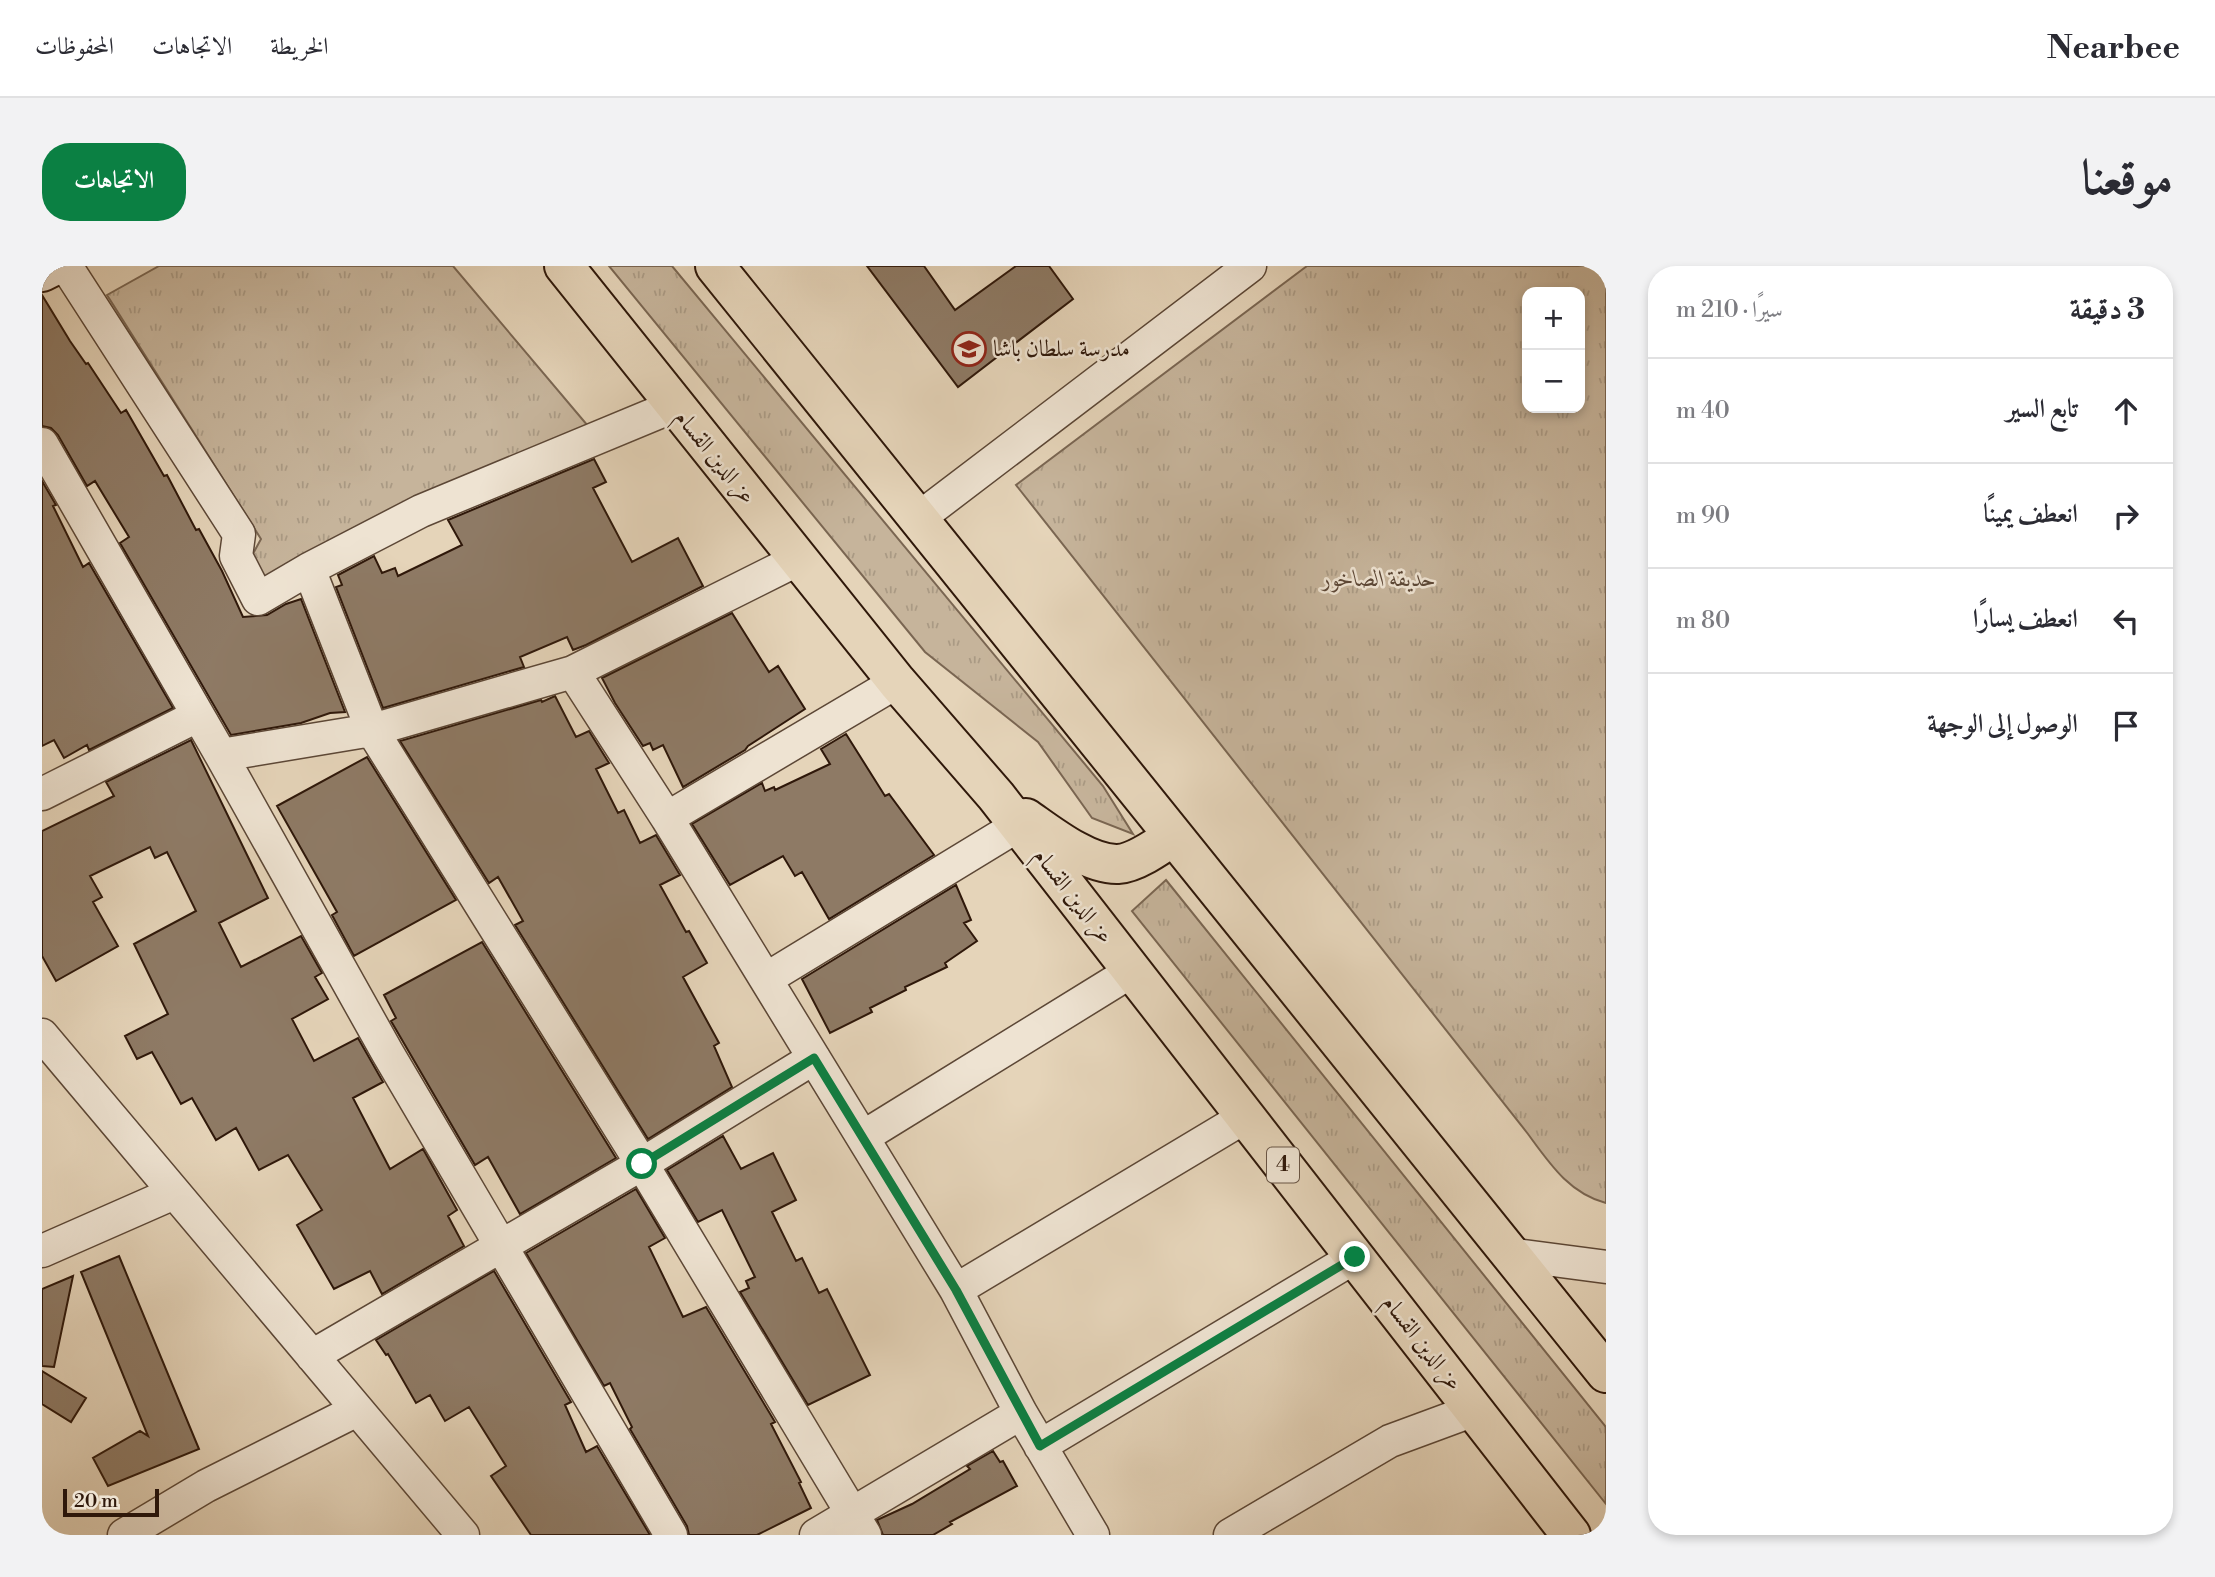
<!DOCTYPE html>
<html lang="ar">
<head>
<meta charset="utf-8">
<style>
	:root { --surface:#fff; --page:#f2f2f3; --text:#2b2b33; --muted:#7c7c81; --line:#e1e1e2; --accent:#0b8043 }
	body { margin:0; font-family:"Libre Bodoni",Amiri,serif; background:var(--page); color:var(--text); direction:rtl }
	.controls { position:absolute; right:21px; top:21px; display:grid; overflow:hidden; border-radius:14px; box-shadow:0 4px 10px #0003 }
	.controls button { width:63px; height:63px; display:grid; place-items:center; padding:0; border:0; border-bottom:2px solid var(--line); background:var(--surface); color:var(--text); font:35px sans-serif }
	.scale { position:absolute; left:21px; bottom:18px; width:96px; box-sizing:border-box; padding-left:7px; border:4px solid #2f180a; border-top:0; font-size:19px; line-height:24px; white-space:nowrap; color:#2f180a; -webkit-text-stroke:5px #eee3d2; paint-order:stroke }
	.stop { position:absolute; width:21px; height:21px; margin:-16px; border:5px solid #0b8043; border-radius:50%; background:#fff }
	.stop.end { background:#0b8043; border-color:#fff; box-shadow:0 2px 7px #0008 }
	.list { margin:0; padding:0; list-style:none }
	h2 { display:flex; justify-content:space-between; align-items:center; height:91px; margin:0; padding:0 28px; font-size:30px }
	h2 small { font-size:23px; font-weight:400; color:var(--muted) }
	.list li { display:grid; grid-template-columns:46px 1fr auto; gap:21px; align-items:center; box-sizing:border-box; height:105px; padding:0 28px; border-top:2px solid var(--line) }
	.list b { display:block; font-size:26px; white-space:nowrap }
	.list em { font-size:23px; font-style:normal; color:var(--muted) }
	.icon { flex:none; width:38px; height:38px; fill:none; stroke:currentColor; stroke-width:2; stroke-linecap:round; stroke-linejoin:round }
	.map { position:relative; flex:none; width:1564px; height:1269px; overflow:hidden; direction:ltr; border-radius:28px }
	header { display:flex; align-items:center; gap:42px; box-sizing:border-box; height:98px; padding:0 35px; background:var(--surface); border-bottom:2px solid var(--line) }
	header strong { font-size:33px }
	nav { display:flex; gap:38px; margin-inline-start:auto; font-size:24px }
	.intro { display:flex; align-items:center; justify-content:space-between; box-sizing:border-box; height:168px; padding:0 42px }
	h1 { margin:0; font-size:49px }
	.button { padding:18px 32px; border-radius:28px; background:var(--accent); color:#fff; font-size:24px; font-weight:700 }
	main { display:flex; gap:42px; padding:0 42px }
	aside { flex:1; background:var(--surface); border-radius:28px; box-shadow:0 4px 10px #0003 }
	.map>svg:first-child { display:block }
	.grass { fill:url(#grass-tufts); stroke:#7a6652; stroke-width:2; fill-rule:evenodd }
	.building { fill:#8e7a65; stroke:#2f180a; stroke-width:2 }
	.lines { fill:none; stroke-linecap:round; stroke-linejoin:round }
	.minor-casing { stroke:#5c4736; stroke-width:35 }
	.secondary-casing { stroke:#2f180a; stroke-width:42 }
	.trunk-casing { stroke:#2f180a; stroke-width:42 }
	.minor { stroke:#eee3d2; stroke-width:32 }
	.secondary { stroke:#eee3d2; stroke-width:38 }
	.trunk { stroke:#e5d4b9; stroke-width:38 }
	.route { stroke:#0b8043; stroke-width:9 }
	.labels { text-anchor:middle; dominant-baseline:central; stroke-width:5; stroke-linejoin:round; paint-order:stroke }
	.shield { fill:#eee3d2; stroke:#685546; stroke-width:2 }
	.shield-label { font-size:21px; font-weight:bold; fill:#2f180a }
	.poi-label { font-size:23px; fill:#2f180a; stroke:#eee3d2; text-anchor:start }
	.street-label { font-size:23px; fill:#2f180a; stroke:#eee3d2 }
	.park-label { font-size:23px; font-style:italic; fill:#5c4736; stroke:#eee3d2 }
</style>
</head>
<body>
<header>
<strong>Nearbee</strong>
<nav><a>الخريطة</a><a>الاتجاهات</a><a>المحفوظات</a></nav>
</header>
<div class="intro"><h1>موقعنا</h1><a class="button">الاتجاهات</a></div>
<main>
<aside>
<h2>3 دقيقة<small>سيرًا · 210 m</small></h2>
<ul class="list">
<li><svg class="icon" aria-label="ahead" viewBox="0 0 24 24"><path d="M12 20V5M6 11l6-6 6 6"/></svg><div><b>تابع السير</b></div><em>40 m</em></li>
<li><svg class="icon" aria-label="right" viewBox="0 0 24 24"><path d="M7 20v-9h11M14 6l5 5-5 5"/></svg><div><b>انعطف يمينًا</b></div><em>90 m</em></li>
<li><svg class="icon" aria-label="left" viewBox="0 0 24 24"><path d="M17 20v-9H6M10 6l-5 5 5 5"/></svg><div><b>انعطف يسارًا</b></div><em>80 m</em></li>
<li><svg class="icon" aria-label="arrive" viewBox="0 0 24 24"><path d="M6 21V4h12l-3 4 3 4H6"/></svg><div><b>الوصول إلى الوجهة</b></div></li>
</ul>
</aside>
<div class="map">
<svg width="1564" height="1269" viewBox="0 0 1564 1269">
	<defs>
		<pattern id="grass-tufts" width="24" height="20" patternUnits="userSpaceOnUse" patternTransform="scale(1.75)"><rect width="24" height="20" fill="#c6b49b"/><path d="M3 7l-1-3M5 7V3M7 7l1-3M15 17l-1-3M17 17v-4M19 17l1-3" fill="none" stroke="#aa9a84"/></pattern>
	</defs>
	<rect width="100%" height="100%" fill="#e5d4b9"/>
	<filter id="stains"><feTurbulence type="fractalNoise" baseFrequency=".00286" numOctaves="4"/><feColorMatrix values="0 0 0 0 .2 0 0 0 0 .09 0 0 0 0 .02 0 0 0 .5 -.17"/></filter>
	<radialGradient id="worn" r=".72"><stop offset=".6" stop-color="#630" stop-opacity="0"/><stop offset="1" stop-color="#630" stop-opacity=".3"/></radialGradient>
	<path class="grass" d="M117,0h294l135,160 -322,163 -17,-28 12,-22 -154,-244z
		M567,0h63l431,520 30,48 -41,-16 -54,-76 -113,-90z
		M1265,0h299v937c-37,-10 -56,-39 -78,-69l-512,-649zM1485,26h53v116h-53z
		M1124,614l440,547v77l-474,-593z"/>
	<path class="building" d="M825,0h57l31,44 61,-44h33l24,33 -115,88z
		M0,29l28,46 16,23 2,-1 33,50 5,-3 38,66 3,-1 29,55 3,-1 23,42 21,46 24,-2 19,-11 15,-5 44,113 -15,1 -29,10 -70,12 -111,-192 9,-6 -34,-56 -8,5 -29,-51 -7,-7 -9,-2z
		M552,193l12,23 -13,6 39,74 46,-24 25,48 -117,59 -13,5 -6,-13 -47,20 4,10 -141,41 -47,-121 6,-2 -4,-10 36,-19 8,17 13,-5 3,8 64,-31 -14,-25z
		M0,215l14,24 -3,1 30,61 6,-4 84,145 -84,42 -2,-5 -23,13 -10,-18 -12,6z
		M690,347l37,59 9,-6 27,43 -57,37 -3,4 -62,37 -20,-42 -10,5 -3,-7 -7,3 -28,-43 -13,-25z
		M513,430l21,41 13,-6 20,32 -13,6 22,44 6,-3 16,33 16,-8 24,40 -20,10 26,47 3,-1 18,32 -24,14 36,66 -5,3 18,41 -84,52 -133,-214 8,-4 -25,-44 -9,6 -89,-142 141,-41 1,2z
		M804,468l39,62 4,-2 45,61 -105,64 -27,-47 -7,4 -12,-20 -53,29 -38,-61 70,-41 3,8 9,-4 1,3 55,-26 -9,-15z
		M149,474l77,158 -49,25 22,44 60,-31 21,37 -7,4 13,22 -36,20 22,42 44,-23 25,44 -30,16 37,71 33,-20 34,61 -9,6 16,30 -82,48 -12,-23 -36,18 -37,-64 25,-15 -34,-55 -29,15 -23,-42 -20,12 -24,-42 -11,6 -29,-52 -15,7 -12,-23 43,-22 -34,-70 62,-33 -29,-59 -12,6 -5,-11 -60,29 12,21 -9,5 25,44 -62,35 -14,-25v-125l72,-35 -8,-14z
		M325,491l89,143 -102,56 -22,-41 5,-3 -60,-106z
		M914,619l15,35 -7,3 13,18 -32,22 2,4 -42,20 1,3 -36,18 2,4 -42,21 -28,-54z
		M440,676l134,216 -96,56 -32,-57 -13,8 -84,-144 5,-3 -12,-23z
		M681,870l18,33 32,-16 23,47 -24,12 24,49 6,-3 17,35 8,-4 43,86 -62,30 -68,-113 9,-4 -3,-7 9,-4 -33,-67 -24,12 -31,-52z
		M594,923l29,49 -16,9 34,70 23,-10 69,115 -4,2 30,58 -2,1 12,25 -54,27h-68l-2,-9 -57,-97 2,-2 -22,-44 -6,3 -78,-133z
		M77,990l80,193 -91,37 -15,-28 47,-27 8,5 -67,-164z
		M452,1005l77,131 -6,3 21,47 11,-6 53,89h-119l-40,-59 15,-10 -37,-59 -24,14 -15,-26 -14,8 -28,-49 -2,1 -10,-15z
		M31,1010l-19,91 -12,-1v-77z
		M0,1105l44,27 -15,24 -29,-18z
		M951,1185l7,11 3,-1 14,25 -67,36 2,2 -19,11h-50l-6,-15 35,-16 58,-35 -3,-3z"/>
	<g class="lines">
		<g class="minor-casing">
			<path id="minor" d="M24,0l173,268 -3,22 22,43 51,-30 112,-58 253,-105
				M0,178l179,311 166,297 284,483
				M877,252l331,-252
				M267,303l63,161 270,434 223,371
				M531,406l94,146 289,472 65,123 72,122
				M179,489l151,-25 201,-58 224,-112
				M0,528l155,-78
				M625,552l230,-136
				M724,713l253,-154
				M0,769l421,500
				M821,871l269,-166
				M0,985l132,-58
				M1466,988l98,13
				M914,1024l289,-173
				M270,1090l330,-192 172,-106
				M998,1180l315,-189
				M82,1269l82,-49 151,-76
				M774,1269l205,-122
				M1188,1269l160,-94 84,-31"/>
		</g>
		<g class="secondary-casing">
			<path id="secondary" d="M0,6l12,-6"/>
		</g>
		<g class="trunk-casing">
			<path id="trunk" d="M522,0l333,416 99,114 575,739
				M673,0l891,1107
				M984,552c23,16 62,47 92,46 17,-1 41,-18 54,-27"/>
		</g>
		<use href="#minor" class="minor"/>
		<use href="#secondary" class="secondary"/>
		<use href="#trunk" class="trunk"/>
	</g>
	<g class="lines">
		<path class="route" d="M600,898l172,-106 142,232 84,156 315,-189"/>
	</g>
	<defs>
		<g id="school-ring" transform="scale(1.75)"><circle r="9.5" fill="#eee3d2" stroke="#8f2418" stroke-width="1.5"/><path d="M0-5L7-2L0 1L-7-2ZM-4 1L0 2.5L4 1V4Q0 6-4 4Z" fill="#8f2418"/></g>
	</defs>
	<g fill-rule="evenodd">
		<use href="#school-ring" x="927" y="83"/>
	</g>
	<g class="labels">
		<rect class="shield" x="1225" y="881.5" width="32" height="35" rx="5"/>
		<g class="shield-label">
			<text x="1241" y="899">4</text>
		</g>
		<g class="poi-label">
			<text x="951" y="83">مدرسة سلطان باشا</text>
		</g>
		<g class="street-label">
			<text transform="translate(673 191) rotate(51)">عز الدين القسام</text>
			<text transform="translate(1031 630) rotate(52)">عز الدين القسام</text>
			<text transform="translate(1380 1077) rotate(52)">عز الدين القسام</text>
		</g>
		<g class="park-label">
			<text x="1337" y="313">حديقة الصاخور</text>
		</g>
	</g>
	<rect width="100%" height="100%" filter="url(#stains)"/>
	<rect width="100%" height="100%" fill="url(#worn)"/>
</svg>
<div class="controls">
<button>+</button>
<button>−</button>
</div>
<div class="scale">20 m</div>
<div class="stop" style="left:600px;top:898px"></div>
<div class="stop end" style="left:1313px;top:991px"></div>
</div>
</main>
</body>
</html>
